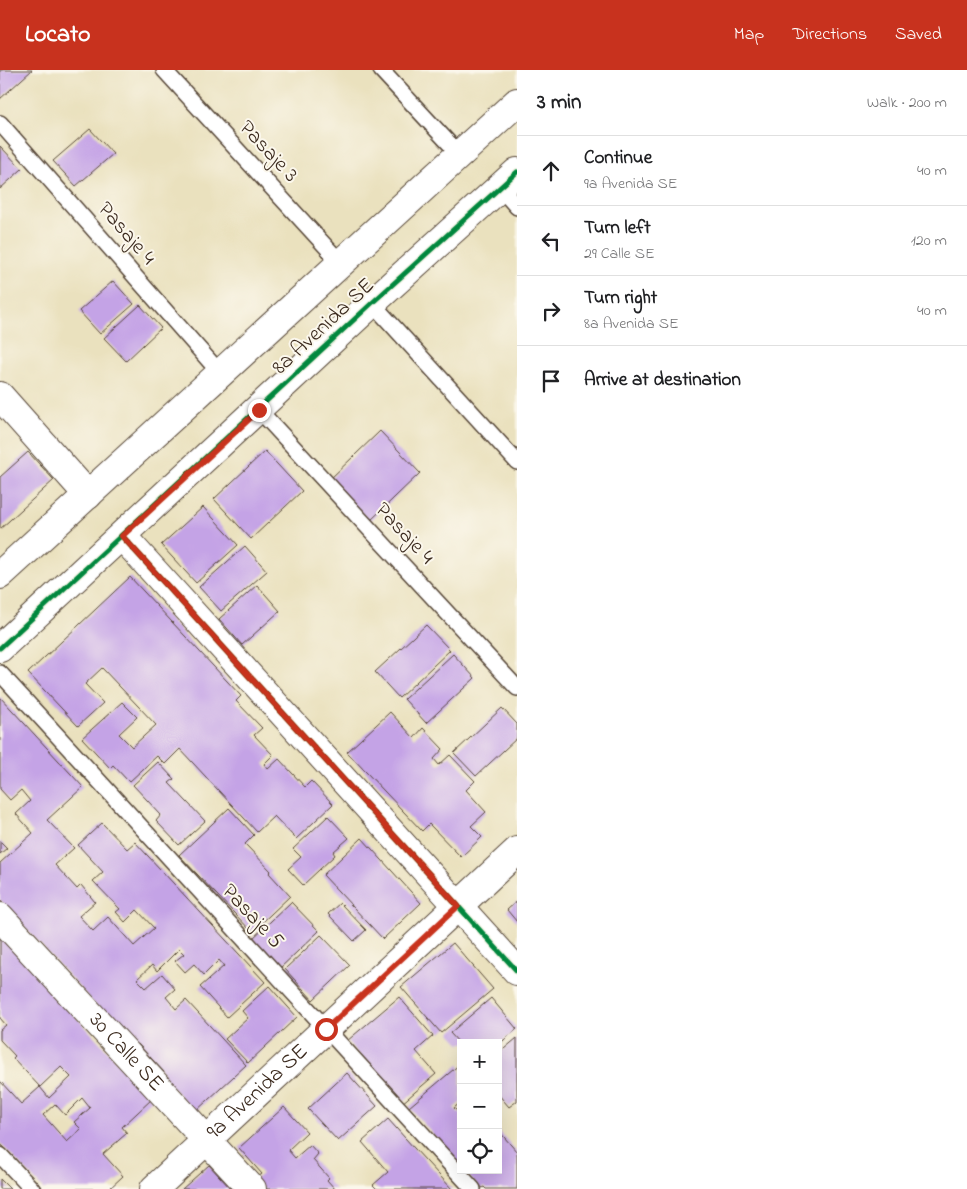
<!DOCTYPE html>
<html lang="en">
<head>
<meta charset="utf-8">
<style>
	:root { --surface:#fff; --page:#f6f6f6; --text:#202124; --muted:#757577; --line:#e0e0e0; --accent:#c8321e }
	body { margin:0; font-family:"Indie Flower",sans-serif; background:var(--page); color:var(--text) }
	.controls { position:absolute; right:15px; bottom:15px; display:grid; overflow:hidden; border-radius:0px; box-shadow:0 5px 20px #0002 }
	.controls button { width:45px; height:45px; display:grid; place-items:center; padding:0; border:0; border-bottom:1px solid var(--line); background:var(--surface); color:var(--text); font:25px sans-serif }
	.stop { position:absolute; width:15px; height:15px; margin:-11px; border:4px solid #c8321e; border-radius:50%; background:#fff }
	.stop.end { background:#c8321e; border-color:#fff; box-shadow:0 1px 5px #0008 }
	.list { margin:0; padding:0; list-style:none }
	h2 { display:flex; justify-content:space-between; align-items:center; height:65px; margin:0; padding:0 20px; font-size:21px }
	h2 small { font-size:16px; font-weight:400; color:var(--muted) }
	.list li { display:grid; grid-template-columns:32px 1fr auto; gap:15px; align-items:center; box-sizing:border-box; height:70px; padding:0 20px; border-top:1px solid var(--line) }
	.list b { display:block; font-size:19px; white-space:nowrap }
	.list p { margin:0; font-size:16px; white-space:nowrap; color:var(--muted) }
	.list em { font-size:16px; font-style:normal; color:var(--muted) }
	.icon { flex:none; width:28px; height:28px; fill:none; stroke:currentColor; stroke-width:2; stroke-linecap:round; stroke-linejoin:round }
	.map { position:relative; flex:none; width:517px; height:1119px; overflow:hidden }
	header { display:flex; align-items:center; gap:30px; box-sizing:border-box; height:70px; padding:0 25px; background:var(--accent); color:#fff }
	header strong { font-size:24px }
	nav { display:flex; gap:28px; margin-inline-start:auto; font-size:18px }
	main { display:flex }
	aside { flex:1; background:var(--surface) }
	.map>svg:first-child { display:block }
	.building { fill:#c4a3e6; fill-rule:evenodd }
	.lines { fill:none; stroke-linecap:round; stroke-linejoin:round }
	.service-casing { stroke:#554536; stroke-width:18 }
	.minor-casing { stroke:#554536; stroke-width:30 }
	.tertiary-casing { stroke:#554536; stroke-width:30 }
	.service { stroke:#fff; stroke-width:15 }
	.minor { stroke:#fff; stroke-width:28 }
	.tertiary { stroke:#fff; stroke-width:28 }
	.cycleway-casing { stroke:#fbf7ec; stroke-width:8 }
	.cycleway { stroke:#00873e; stroke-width:5 }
	.route { stroke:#c8321e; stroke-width:6 }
	.labels { text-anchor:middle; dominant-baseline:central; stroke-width:4; stroke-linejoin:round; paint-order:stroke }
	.street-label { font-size:22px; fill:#3b2a1e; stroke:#fbf7ec }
</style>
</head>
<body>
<header>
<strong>Locato</strong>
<nav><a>Map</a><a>Directions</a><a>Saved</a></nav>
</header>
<main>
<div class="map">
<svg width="517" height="1119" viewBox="0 0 517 1119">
	<rect width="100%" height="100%" fill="#fbf7ec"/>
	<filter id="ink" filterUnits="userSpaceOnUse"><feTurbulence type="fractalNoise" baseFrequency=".02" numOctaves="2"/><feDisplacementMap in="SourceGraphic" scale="10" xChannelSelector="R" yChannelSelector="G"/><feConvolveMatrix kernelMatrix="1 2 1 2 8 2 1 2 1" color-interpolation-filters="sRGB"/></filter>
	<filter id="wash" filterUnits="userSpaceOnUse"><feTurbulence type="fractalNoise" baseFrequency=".0096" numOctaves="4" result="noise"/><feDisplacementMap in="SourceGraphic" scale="20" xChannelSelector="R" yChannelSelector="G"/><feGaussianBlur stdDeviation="1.12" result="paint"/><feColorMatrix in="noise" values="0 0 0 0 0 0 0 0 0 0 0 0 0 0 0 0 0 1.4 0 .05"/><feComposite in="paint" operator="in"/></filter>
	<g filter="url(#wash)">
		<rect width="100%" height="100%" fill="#eae1be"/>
		<g id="blocks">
			<path class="building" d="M0,0h32l-32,29z
				M90,59l23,25 -37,32 -23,-25z
				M0,76l22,23 -22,20z
				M113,211l21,23 -34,30 -21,-23z
				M140,235l21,23 -35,33 -22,-23z
				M380,361l40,42 -51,49 -40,-42z
				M265,381l37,40 -51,48 -37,-40z
				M28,382l26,28 -54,49v-52z
				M203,437l35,38 -42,38 -35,-38z
				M245,476l22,25 -46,40 -22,-24z
				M130,507l111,119 -5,5 26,27 -8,7 19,20 -9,9 4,5 11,-10 26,28 6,-6 22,23 -37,35 -22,-23 -17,16 -77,-83 -15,15 -8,-8 -28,26 -16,-17 -3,3 -28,-30 40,-36 15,15 -18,17 13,13 24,-22 -54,-57 -17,16 18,19 -25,23 -50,-53z
				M257,515l23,26 -38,34 -23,-26z
				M426,555l24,25 -51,48 -24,-26z
				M453,584l22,24 -49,45 -22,-24z
				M0,627l83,90 -36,33 27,28 -19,17 22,24 4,-4 14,17 -16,14 14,15 15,-14 26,29 20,-18 -17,-18 -12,12 -9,-10 4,-3 -27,-28 10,-9 -25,-27 24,-22 25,26 8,-7 130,140 -38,35 -27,-30 24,-21 -5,-6 -15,15 -10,-11 -9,8 -10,-11 9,-7 -5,-5 -22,22 -5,-6 -15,14 9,9 16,-14 13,15 -9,8 10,12 10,-9 60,65 -51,47 -35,-37 4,-3 -26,-28 -4,4 -134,-148v-37l33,-30 -17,-19 14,-13 -9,-11 -11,10 -10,-11z
				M502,638l15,16v14l-41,38 -22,-23z
				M390,642l24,26 9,-10 20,21 -9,10 5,6 11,-10 25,26 -9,9 20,22 -15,14 11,11 -21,20 -32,-33 -7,7 -75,-79z
				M158,692l16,17 -5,4 36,38 -26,24 -23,-24 5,-6 -28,-30z
				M229,738l25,27 -9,9 26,27 -2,2 21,23 -38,36 -73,-77z
				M328,746l21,22 -16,14 2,3 -32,30 -15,-16 13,-12 -8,-8z
				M362,768l59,65 -38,36 -60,-64z
				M0,771l7,7 -7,6z
				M517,831v21l-10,-12z
				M291,832l28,29 -41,39 -27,-30z
				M340,833l26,27 -12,11 -26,-27z
				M0,864l152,165 -30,28 5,6 -24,21 20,22 -14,13h-66l-43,-46v-62l21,23 19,-17 9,11 22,-21 -10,-10 -21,20 -27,-29 2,-2 -15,-16v-10l6,-5 -6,-7zM82,1028l8,10 -16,14 7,7 -14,13 -24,-27 12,-11 10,11z
				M321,865l29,30 -37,35 -28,-31z
				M453,873l40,46 -52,44 -40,-46z
				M269,916l28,31 -49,46 -23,-24 23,-21 -6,-7z
				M399,927l34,39 -17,15 20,23 -35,30 -54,-63z
				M491,928l26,31 -19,16v-2h-37v2l-11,-12z
				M517,968v63l-8,6 -11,-13v-40z
				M460,994l1,38 -7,6 5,5 2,-1v55l-52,-60z
				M347,1003l30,33 -39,35 -30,-32z
				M284,1037l23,25 -19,18 7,8 15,-13 8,9 -5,6 16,18 -2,2 8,9h-75l-7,-8 9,-7 -23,-26z
				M388,1049l26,29 38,41h-75l-4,-4 15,-13 -26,-30z
				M498,1060l19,22v37h-31l-2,-2 -4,2 -17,-19h35z
				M209,1095l22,24h-49z
				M0,1109l10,10h-10z"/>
		</g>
	</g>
	<g filter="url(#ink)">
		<use href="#blocks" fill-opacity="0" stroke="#554536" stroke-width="1"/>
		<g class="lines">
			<g class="service-casing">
				<path id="service" d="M164,0l177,193
					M381,0l79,85
					M0,53l220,250
					M500,118l17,19
					M372,233l145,159
					M259,340l258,278
					M0,603l473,516
					M0,1085l32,34"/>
			</g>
			<g class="minor-casing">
				<g id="minor">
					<path d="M0,326l88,99"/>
					<path d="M122,466l395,435"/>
					<path id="s1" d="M0,847l252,272"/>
					<path id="s2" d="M154,1119l363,-338"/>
				</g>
			</g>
			<g class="tertiary-casing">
				<path id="tertiary" d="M0,505l517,-473
					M0,578l372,-345 145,-131"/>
			</g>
			<use href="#service" class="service"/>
			<use href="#minor" class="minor"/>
			<use href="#tertiary" class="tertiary"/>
			<g class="cycleway-casing">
				<path id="cycleway" d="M122,466l395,435
					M0,578l372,-345 145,-131"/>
			</g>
			<use href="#cycleway" class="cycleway"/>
		</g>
	</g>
	<g class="lines" filter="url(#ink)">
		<path class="route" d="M259,340l-137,126 336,370 -132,123"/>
	</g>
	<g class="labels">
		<g class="street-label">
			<text transform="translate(268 82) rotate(47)">Pasaje 3</text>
			<text transform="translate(126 164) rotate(49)">Pasaje 4</text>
			<text transform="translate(324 257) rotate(-43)">8a Avenida SE</text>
			<text transform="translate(404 464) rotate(47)">Pasaje 4</text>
			<text transform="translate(252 847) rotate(47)">Pasaje 5</text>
			<text stroke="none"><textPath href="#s1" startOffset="185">30 Calle SE</textPath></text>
			<text stroke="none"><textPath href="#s2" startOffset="142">9a Avenida SE</textPath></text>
		</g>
	</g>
</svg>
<div class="controls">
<button>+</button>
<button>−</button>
<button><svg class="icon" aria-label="locate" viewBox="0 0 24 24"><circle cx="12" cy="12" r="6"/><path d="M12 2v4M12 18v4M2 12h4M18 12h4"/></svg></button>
</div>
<div class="stop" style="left:326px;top:959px"></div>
<div class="stop end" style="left:259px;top:340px"></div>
</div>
<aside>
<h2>3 min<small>Walk · 200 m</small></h2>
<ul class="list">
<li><svg class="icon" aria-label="ahead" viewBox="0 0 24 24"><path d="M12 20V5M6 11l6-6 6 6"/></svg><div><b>Continue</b><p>9a Avenida SE</p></div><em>40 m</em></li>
<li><svg class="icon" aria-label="left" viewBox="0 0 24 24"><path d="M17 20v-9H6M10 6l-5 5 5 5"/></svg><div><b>Turn left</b><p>29 Calle SE</p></div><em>120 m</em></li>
<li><svg class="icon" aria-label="right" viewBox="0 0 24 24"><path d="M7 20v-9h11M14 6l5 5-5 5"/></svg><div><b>Turn right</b><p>8a Avenida SE</p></div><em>40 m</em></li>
<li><svg class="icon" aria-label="arrive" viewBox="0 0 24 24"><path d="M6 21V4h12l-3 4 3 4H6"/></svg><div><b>Arrive at destination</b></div></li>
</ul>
</aside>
</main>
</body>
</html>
